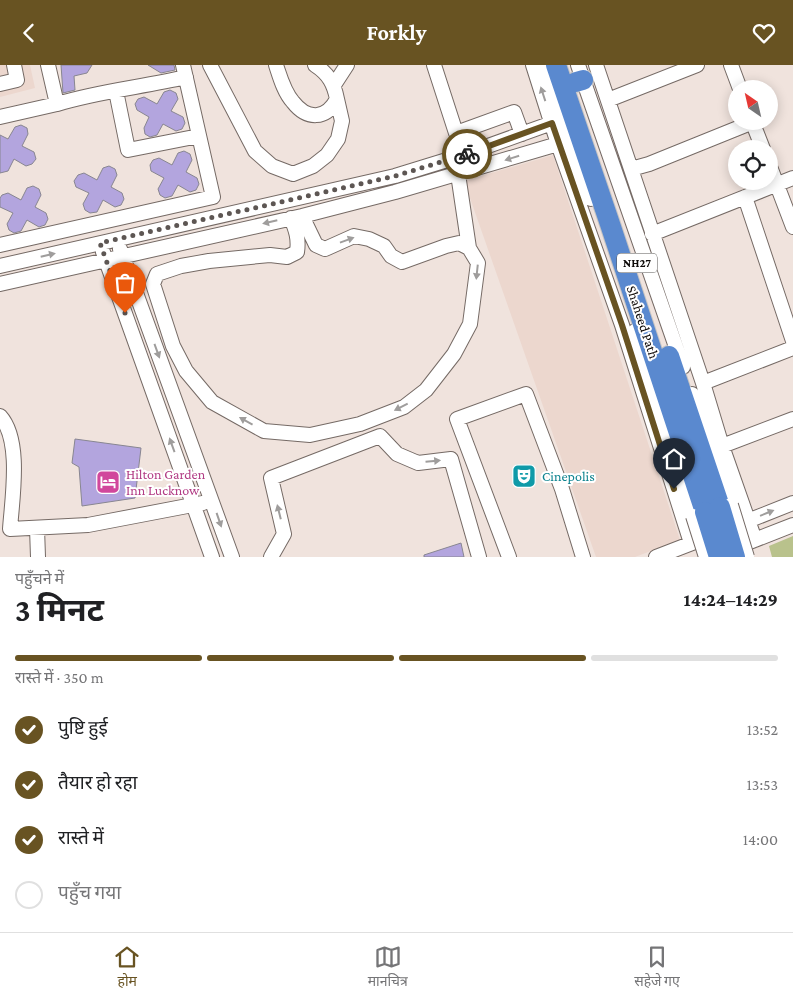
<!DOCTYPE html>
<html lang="hi">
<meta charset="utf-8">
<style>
:root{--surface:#fff;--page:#f2f2f2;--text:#202124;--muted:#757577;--line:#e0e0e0;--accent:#685322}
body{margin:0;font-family:"Crimson Pro","Noto Sans Devanagari",serif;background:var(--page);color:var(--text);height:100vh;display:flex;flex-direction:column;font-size:19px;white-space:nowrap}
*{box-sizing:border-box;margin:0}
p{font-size:16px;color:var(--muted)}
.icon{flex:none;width:28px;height:28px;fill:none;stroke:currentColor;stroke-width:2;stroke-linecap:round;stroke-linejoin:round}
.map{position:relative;height:492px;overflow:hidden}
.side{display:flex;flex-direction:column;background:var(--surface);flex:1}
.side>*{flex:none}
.needle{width:32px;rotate:326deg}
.tools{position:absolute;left:728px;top:15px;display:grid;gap:10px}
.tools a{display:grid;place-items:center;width:50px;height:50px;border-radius:50%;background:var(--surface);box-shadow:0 2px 12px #0003;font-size:25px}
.pin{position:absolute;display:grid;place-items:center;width:42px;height:42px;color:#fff;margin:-51px -21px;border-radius:50% 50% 50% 0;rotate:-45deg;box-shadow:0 0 5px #0007}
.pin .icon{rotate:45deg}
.courier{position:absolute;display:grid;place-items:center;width:50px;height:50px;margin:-25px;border:4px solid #685322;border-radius:50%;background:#fff;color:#222;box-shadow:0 1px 6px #0007}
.head em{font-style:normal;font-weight:700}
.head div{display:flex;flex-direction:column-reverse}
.head{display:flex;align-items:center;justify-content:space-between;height:85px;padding:0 15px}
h1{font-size:32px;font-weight:700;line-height:38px}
.bar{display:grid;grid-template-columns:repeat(4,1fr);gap:8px 5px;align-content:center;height:60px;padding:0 15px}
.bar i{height:6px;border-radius:4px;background:var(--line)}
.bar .current{background:var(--accent)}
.bar p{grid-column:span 4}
ol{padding:0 15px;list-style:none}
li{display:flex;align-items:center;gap:15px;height:55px}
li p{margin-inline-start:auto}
li .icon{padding:5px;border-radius:50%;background:var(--accent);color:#fff;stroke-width:4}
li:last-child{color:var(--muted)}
li i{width:28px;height:28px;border:2px solid var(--line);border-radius:50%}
header{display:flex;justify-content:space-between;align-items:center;height:65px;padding:0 15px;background:var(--accent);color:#fff;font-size:22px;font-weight:700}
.tabs{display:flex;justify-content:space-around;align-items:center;height:70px;border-top:1px solid var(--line);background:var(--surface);font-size:14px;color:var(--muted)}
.tabs a{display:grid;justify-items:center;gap:2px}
.tabs .current{color:var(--accent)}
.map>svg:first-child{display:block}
.built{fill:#ecd7ce}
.green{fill:#b9c28c}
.building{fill:#b3a5de;stroke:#888691}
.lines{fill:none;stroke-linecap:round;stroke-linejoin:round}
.minor-casing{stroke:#756a65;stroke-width:16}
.highway-casing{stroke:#c5c4c4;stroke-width:22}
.minor{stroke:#fff;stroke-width:14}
.highway{stroke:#5a89cf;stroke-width:20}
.minor-bridge-casing{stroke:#756a65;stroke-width:16;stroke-linecap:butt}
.highway-bridge-casing{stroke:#c5c4c4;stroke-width:22;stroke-linecap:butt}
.minor-bridge{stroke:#fff;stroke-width:14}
.highway-bridge{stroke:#5a89cf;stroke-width:20}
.oneway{fill:#9f9d9c}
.done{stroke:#5d5653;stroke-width:5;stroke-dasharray:0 9}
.route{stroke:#685322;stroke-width:6}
.labels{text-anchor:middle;stroke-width:4;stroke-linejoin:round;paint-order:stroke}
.shield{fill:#fff;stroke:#565452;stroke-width:1}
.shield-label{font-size:12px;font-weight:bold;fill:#0e0a08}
.street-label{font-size:14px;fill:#0e0a08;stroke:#fff}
.hotel-label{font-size:14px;fill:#b23c85;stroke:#fff;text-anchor:start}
.culture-label{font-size:14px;fill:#0d838f;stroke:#fff;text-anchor:start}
</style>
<header><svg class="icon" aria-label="back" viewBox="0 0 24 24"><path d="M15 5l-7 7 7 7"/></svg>Forkly<svg class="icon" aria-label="heart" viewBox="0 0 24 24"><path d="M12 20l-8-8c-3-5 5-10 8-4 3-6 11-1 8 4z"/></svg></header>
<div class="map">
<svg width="793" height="492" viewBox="0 0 793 492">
<rect width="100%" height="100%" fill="#f0e3dd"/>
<path class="built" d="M0,0H30L35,23L0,32Z
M553,90L680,475L635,492H596L464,116Z"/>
<path class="green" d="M793,471V492H772L769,481Z"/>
<path class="building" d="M61,0H92L87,8L74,11L75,25L63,28Z
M148,0H174L175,5L161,8Z
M170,25L176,28L178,34L171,46L183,52L185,58L182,64L176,66L163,59L157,70L150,72L145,69L144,63L149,52L137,45L135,39L138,34L144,32L157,39L164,27Z
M21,60L27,63L28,69L22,81L34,87L36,94L32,99L26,101L14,94L8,106L0,108V70L8,74L15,62Z
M184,86L190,89L192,95L186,107L197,113L199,119L196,125L190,127L178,120L172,131L165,133L160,130L158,124L164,113L151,106L150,100L153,95L159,93L172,100L178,88Z
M109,101L115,104L117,110L111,122L122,128L124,134L121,140L115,142L103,135L97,147L90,148L85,145L83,139L89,128L76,122L74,116L78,110L84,108L97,115L103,103Z
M33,121L39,124L41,130L35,142L46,148L48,154L45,160L39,162L27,155L21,166L14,168L9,165L7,159L13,148L0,142V133L2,130L8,128L21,135L27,123Z
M75,374L141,383L135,433L82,441L79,402L72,398Z
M461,478L464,492H424V490Z"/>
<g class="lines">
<g class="minor-casing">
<path id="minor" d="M210,0L255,86L272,101L293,109L313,101L327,90L338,74L342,56L337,34
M276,0C280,12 284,27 293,37C307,55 326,55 337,34C334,19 329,9 315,0
M434,0L456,68L514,47L522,69
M533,0L558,79L622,260L691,478
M544,0L591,134
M578,0L683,302
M596,0L703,318L722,381L755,475
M731,0L740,24
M0,19L17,15L14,0
M334,20L347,0
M116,26L128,85L199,71
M608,35L697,0
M57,39C99,26 143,22 186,12
M0,52L57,39L48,0
M752,56L763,84
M769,99L793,162
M631,104L649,99L753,57
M458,109L469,183
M745,132L793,276
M291,153C296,165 299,174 297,187L287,192L270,190L209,196L181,201L157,209L153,219L173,281L186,306L212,337L264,366L310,370L360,359L404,342L426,325L454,289L470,259L478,198L469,183L459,178L446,181L402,197L391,191L384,181L369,174L354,171L325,184L316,180L302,151
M652,169L793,113
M0,180L213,132L183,0
M120,184L232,492
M103,187L212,492
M0,201L395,111L460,91L552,58
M0,219L302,151L395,127L558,79
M635,266L693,451
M703,318L793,283
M692,329L731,440
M0,351C22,375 12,434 10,464L88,460L203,438
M722,381L793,354
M740,459L793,438
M37,463L38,492
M747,478L793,460
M271,492L284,469L271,413L380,371L397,389L418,398L451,394L479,492
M509,492L457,354L526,329L562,424L583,492
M656,492L700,475"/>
</g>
<g class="highway-casing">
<path id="highway" d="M556,0L611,162L705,447
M576,17L583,15
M669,291L720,442"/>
</g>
<use href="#minor" class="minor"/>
<use href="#highway" class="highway"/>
<g class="minor-bridge-casing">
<path id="minor-bridge" d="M731,440L747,492
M693,451L706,492"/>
</g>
<g class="highway-bridge-casing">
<path id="highway-bridge" d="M720,442L735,492
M705,447L719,492"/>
</g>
<use href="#minor-bridge" class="minor-bridge"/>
<use href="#highway-bridge" class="highway-bridge"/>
</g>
<defs><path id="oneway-solid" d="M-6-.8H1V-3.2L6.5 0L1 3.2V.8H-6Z" transform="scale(1.25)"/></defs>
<g class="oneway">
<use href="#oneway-solid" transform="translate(543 29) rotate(-108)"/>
<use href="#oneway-solid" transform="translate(512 93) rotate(163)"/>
<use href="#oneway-solid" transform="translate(270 157) rotate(167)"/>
<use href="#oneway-solid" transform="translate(347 175) rotate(-20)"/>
<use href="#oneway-solid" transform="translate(48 190) rotate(-13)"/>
<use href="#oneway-solid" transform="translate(477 207) rotate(96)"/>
<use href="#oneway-solid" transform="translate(157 286) rotate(70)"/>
<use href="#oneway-solid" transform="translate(401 342) rotate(153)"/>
<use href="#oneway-solid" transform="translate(246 356) rotate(-151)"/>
<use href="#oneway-solid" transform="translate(172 380) rotate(-110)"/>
<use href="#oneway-solid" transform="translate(433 396) rotate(-5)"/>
<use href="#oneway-solid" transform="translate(279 447) rotate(-104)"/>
<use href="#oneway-solid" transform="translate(767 448) rotate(-22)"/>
<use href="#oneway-solid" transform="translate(219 455) rotate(71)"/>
</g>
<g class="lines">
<path class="done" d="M125,248L100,178L395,111L467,89"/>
<path class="route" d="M467,89L552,58L622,260L674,424"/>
</g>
<defs>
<g id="theatre-square" transform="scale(1.25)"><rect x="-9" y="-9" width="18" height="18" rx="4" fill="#0f9aa8" stroke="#fff"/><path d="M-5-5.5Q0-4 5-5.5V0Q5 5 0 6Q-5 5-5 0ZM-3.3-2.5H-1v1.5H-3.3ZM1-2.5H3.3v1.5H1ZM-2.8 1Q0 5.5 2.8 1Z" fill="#fff"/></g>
<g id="hotel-square" transform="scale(1.25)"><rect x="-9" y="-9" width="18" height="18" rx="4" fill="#d1479c" stroke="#fff"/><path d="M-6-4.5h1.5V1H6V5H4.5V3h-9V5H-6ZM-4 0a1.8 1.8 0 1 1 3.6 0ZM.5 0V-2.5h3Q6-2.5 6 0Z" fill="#fff"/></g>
</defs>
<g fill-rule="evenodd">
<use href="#theatre-square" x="524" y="411"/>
<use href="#hotel-square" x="108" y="417"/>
</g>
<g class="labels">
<rect class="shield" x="617" y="188.5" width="40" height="19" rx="4"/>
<g class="shield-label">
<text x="637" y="202">NH27</text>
</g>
<g class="street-label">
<text transform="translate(643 257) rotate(72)" y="5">Shaheed Path</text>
</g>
<g class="hotel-label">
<text x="126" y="414">Hilton Garden<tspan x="126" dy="16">Inn Lucknow</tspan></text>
</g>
<g class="culture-label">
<text x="542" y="416">Cinepolis</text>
</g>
</g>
</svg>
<div class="tools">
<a><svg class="needle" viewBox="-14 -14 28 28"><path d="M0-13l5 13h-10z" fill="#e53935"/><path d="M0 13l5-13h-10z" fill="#757577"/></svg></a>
<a><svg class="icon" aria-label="locate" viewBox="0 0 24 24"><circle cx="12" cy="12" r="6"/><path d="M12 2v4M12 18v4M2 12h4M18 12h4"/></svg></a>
</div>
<div class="pin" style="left:125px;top:248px;background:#ea580c"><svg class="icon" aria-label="bag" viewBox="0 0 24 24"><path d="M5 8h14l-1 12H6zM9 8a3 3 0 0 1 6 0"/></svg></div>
<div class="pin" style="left:674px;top:424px;background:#1f2937"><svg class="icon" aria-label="home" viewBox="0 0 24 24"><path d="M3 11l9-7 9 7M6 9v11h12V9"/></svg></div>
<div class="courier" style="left:467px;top:89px"><svg class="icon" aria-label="bike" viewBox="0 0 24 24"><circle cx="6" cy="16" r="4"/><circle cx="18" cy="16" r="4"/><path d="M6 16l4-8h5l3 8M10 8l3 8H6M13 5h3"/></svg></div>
</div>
<section class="side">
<div class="head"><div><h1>3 मिनट</h1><p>पहुँचने में</p></div><em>14:24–14:29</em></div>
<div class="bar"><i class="current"></i><i class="current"></i><i class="current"></i><i></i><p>रास्ते में · 350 m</p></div>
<ol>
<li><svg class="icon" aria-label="check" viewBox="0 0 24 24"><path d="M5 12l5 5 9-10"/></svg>पुष्टि हुई<p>13:52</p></li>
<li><svg class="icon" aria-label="check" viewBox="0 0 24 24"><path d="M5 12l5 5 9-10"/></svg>तैयार हो रहा<p>13:53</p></li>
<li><svg class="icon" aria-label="check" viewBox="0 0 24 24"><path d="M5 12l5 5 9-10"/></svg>रास्ते में<p>14:00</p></li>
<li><i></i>पहुँच गया</li>
</ol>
</section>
<nav class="tabs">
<a class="current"><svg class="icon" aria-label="home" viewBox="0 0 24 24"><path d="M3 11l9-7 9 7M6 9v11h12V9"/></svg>होम</a>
<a><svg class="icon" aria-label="map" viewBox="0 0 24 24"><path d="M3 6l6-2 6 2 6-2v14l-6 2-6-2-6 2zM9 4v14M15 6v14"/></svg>मानचित्र</a>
<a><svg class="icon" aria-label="saved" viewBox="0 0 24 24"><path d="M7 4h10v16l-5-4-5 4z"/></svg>सहेजे गए</a>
</nav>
